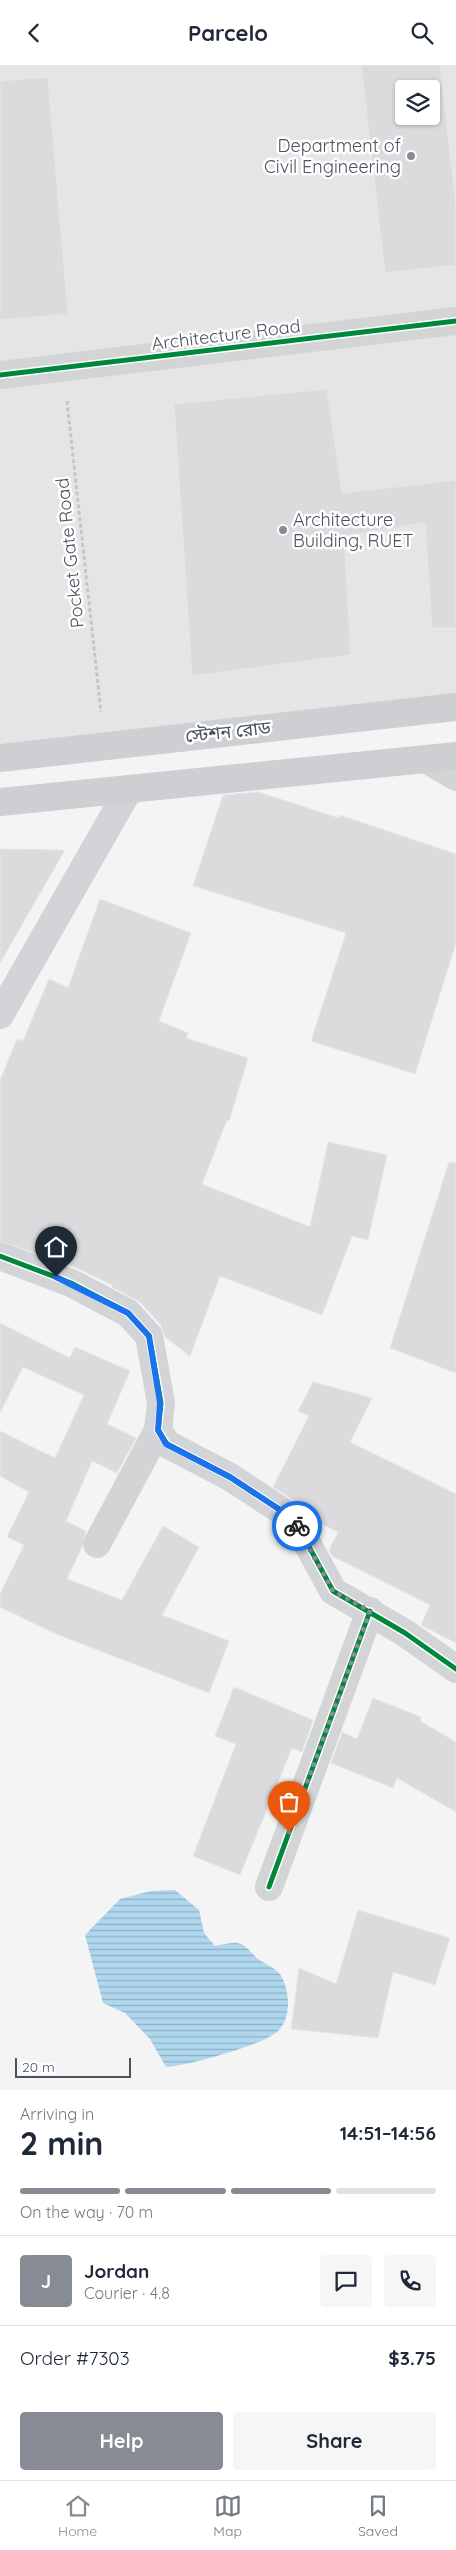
<!DOCTYPE html>
<meta charset="utf-8">
<style>
:root{--surface:#fff;--page:#f6f6f7;--text:#1f2937;--muted:#747a83;--line:#e0e1e3;--accent:#868b94}
body{margin:0;font-family:Quicksand,"Noto Sans Bengali",sans-serif;background:var(--page);color:var(--text);height:100vh;display:flex;flex-direction:column;font-size:19px;white-space:nowrap}
*{box-sizing:border-box;margin:0}
p{font-size:16px;color:var(--muted)}
.icon{flex:none;width:28px;height:28px;fill:none;stroke:currentColor;stroke-width:2;stroke-linecap:round;stroke-linejoin:round}
.map{position:relative;height:2025px;overflow:hidden}
.panel{display:flex;flex-direction:column;background:var(--surface);flex:1}
.panel>*{flex:none}
.fabs{position:absolute;left:395px;top:15px;display:grid;gap:10px}
.fabs a{display:grid;place-items:center;width:45px;height:45px;border-radius:5px;background:var(--surface);box-shadow:0 1px 4px #0004;font-size:25px}
.scale{position:absolute;left:15px;bottom:12px;width:116px;box-sizing:border-box;padding-left:5px;border:2px solid #4a5260;border-top:0;font-size:14px;line-height:18px;white-space:nowrap;color:#4a5260;-webkit-text-stroke:4px #fff;paint-order:stroke}
.pin{position:absolute;display:grid;place-items:center;width:42px;height:42px;color:#fff;margin:-51px -21px;border-radius:50% 50% 50% 0;rotate:-45deg;box-shadow:0 0 5px #0007}
.pin .icon{rotate:45deg}
.courier{position:absolute;display:grid;place-items:center;width:50px;height:50px;margin:-25px;border:4px solid #1a73e8;border-radius:50%;background:#fff;color:#222;box-shadow:0 1px 6px #0007}
.overview em{font-style:normal;font-weight:700}
.overview div{display:flex;flex-direction:column-reverse}
.overview{display:flex;align-items:center;justify-content:space-between;height:85px;padding:0 20px}
h1{font-size:32px;font-weight:700;line-height:38px}
.bar{display:grid;grid-template-columns:repeat(4,1fr);gap:8px 5px;align-content:center;height:60px;padding:0 20px}
.bar i{height:6px;border-radius:4px;background:var(--line)}
.bar .active{background:var(--accent)}
.bar p{grid-column:span 4}
.line{display:flex;align-items:center;gap:12px;padding:0 20px;border-top:1px solid var(--line)}
.line div{flex:1}
.round{display:grid;place-items:center;flex:none;width:52px;height:52px;border-radius:5px;background:var(--page)}
.button{display:flex;gap:10px;margin-top:auto;padding:10px 20px}
.button a{flex:1;height:58px;border-radius:5px;background:var(--accent);color:#fff;font-size:20px;font-weight:700;line-height:58px;text-align:center}
.button a+a{background:var(--page);color:var(--text)}
header{display:flex;justify-content:space-between;align-items:center;height:65px;padding:0 20px;background:var(--surface);font-size:22px;font-weight:700}
.tab-bar{display:flex;justify-content:space-around;align-items:center;height:70px;border-top:1px solid var(--line);background:var(--surface);font-size:14px;color:var(--muted)}
.tab-bar a{display:grid;justify-items:center;gap:2px}
.tab-bar .active{color:var(--accent)}
.map>svg:first-child{display:block}
.education{fill:#e6e5e6;fill-rule:evenodd}
.water{fill:url(#water-rules)}
.building{fill:#dbdbdd;stroke:#e5e6e7;fill-rule:evenodd}
.lines{fill:none;stroke-linecap:round;stroke-linejoin:round}
.path{stroke:#bec9c8;stroke-width:3;stroke-dasharray:4 2.5;stroke-linecap:butt}
.street{stroke:#d2d4d6;stroke-width:28}
.secondary{stroke:#d3d4d7;stroke-width:28}
.primary{stroke:#cdcfd3;stroke-width:28}
.cycleway-casing{stroke:#fff;stroke-width:8}
.cycleway{stroke:#00873e;stroke-width:5}
.done{stroke:#868b94;stroke-width:5;stroke-dasharray:0 9}
.route{stroke:#1a73e8;stroke-width:6}
.poi-dot{fill:#868b94;stroke:#fff;stroke-width:2}
.labels{text-anchor:middle;stroke-width:5;stroke-linejoin:round;paint-order:stroke}
.poi-label{font-size:18px;fill:#4a5260;stroke:#fff;text-anchor:end}
.street-label{font-size:18px;fill:#4a5260;stroke:#fff}
</style>
<header><svg class="icon" aria-label="back" viewBox="0 0 24 24"><path d="M15 5l-7 7 7 7"/></svg>Parcelo<svg class="icon" aria-label="search" viewBox="0 0 24 24"><circle cx="10" cy="10" r="6"/><path d="M15 15l6 6"/></svg></header>
<div class="map">
<svg width="456" height="2025" viewBox="0 0 456 2025">
<defs>
<pattern id="water-rules" width="6" height="5" patternUnits="userSpaceOnUse" patternTransform="scale(1.25)"><rect width="6" height="5" fill="#afd7ee"/><path d="M0 2.5h6" fill="none" stroke="#90b1c4"/></pattern>
</defs>
<rect width="100%" height="100%" fill="#f4f4f4"/>
<path class="education" d="M0,0H456V630L0,680ZM404,24H431V51H404Z"/>
<path class="water" d="M175,1825L199,1845L204,1868L215,1881C222,1880 231,1877 237,1878C246,1879 252,1889 258,1894C265,1899 275,1903 280,1909C290,1925 292,1952 278,1966C264,1980 186,2001 166,2002L150,1974L125,1948L103,1938L85,1870L120,1834L151,1826Z"/>
<path class="building" d="M361,0H440L456,141V200L385,208ZM404,24H431V51H404Z
M48,12L68,249L0,255V16Z
M327,324L342,428L456,415V563H432L425,458L344,471L351,590L192,611L174,339Z
M258,727L339,753L340,750L456,789V878L415,1009L311,976L346,868L193,821L223,730Z
M0,784L65,785L0,898Z
M100,834L191,868L159,956L188,968L186,973L248,993L229,1056L227,1055L202,1119L310,1162L328,1077L387,1090L368,1175L352,1171L322,1250L220,1211L190,1291L165,1272L161,1260L140,1237L112,1222V1220L77,1203L0,1176V1015L17,974L23,976L49,914L68,923Z
M449,1097L456,1098V1308L390,1283Z
M0,1258L70,1293L75,1282L130,1306L107,1359L136,1373L117,1408L92,1396L66,1456L86,1466L82,1482L67,1514L122,1535L163,1461L199,1482L162,1550L229,1576L209,1628L54,1568L0,1542V1529L24,1480L7,1472L29,1427L0,1411V1366L55,1393L84,1330L23,1302L0,1348Z
M313,1317L372,1333L350,1377L456,1429V1578L421,1560L430,1540L332,1491L329,1485L338,1467L312,1454L303,1441L273,1422L309,1351L298,1346Z
M234,1622L313,1655L302,1687L292,1683L240,1810L193,1791L236,1679L215,1671Z
M373,1633L421,1652L420,1656L456,1677V1747L397,1713L393,1723L331,1698L342,1667L357,1674Z
M358,1845L450,1873L435,1920L393,1907L378,1973L291,1964L299,1903L336,1919Z"/>
<g class="lines">
<path class="path" d="M67,336L101,647"/>
<path class="street" d="M0,310L456,256
M426,694L456,712
M97,1479L158,1365
M269,1822L370,1546"/>
<path class="secondary" d="M0,950L129,724
M0,1191L71,1218L128,1248L149,1271L161,1338L158,1365L167,1379L230,1412L294,1454L333,1526L405,1568L456,1604"/>
<path class="primary" d="M0,693L456,642
M0,737L456,691"/>
<g class="cycleway-casing">
<path id="cycleway" d="M0,310L456,256
M0,1191L71,1218L128,1248L149,1271L161,1338L158,1365L167,1379L230,1412L294,1454L333,1526L405,1568L456,1604
M269,1822L370,1546"/>
</g>
<use href="#cycleway" class="cycleway"/>
</g>
<g class="lines">
<path class="done" d="M289,1767L370,1546L333,1526L297,1461"/>
<path class="route" d="M56,1212L128,1248L149,1271L160,1338L158,1365L166,1379L230,1412L294,1454L297,1461"/>
</g>
<g class="poi-dot">
<circle cx="411" cy="91" r="5"/>
<circle cx="283" cy="465" r="5"/>
</g>
<g class="labels">
<g class="poi-label">
<text x="401" y="87">Department of<tspan x="401" dy="21">Civil Engineering</tspan></text>
<text x="293" y="461" text-anchor="start">Architecture<tspan x="293" dy="21">Building, RUET</tspan></text>
</g>
<g class="street-label">
<text transform="translate(226 270) rotate(-7)" y="6">Architecture Road</text>
<text transform="translate(70 488) rotate(-96)" y="6">Pocket Gate Road</text>
<text transform="translate(228 667) rotate(-6)" y="6">স্টেশন রোড</text>
</g>
</g>
</svg>
<div class="fabs">
<a><svg class="icon" aria-label="layers" viewBox="0 0 24 24"><path d="M12 4l9 5-9 5-9-5zM3 14l9 5 9-5"/></svg></a>
</div>
<div class="scale">20 m</div>
<div class="pin" style="left:289px;top:1767px;background:#ea580c"><svg class="icon" aria-label="bag" viewBox="0 0 24 24"><path d="M5 8h14l-1 12H6zM9 8a3 3 0 0 1 6 0"/></svg></div>
<div class="pin" style="left:56px;top:1212px;background:#1f2937"><svg class="icon" aria-label="home" viewBox="0 0 24 24"><path d="M3 11l9-7 9 7M6 9v11h12V9"/></svg></div>
<div class="courier" style="left:297px;top:1461px"><svg class="icon" aria-label="bike" viewBox="0 0 24 24"><circle cx="6" cy="16" r="4"/><circle cx="18" cy="16" r="4"/><path d="M6 16l4-8h5l3 8M10 8l3 8H6M13 5h3"/></svg></div>
</div>
<section class="panel">
<div class="overview"><div><h1>2 min</h1><p>Arriving in</p></div><em>14:51–14:56</em></div>
<div class="bar"><i class="active"></i><i class="active"></i><i class="active"></i><i></i><p>On the way · 70 m</p></div>
<div class="line" style="height:90px"><b class="round" style="background:var(--accent);color:#fff">J</b><div><b>Jordan</b><p>Courier · 4.8</p></div><a class="round"><svg class="icon" aria-label="chat" viewBox="0 0 24 24"><path d="M4 5h16v11H9l-5 4z"/></svg></a><a class="round"><svg class="icon" aria-label="phone" viewBox="0 0 24 24"><path d="M5 4h4l2 5-3 2q2 4 5 5l2-3 5 2v4C11 20 4 13 5 4z"/></svg></a></div>
<div class="line" style="height:65px"><div>Order #7303</div><b>$3.75</b></div>
<div class="button"><a>Help</a><a>Share</a></div>
</section>
<nav class="tab-bar">
<a class="active"><svg class="icon" aria-label="home" viewBox="0 0 24 24"><path d="M3 11l9-7 9 7M6 9v11h12V9"/></svg>Home</a>
<a><svg class="icon" aria-label="map" viewBox="0 0 24 24"><path d="M3 6l6-2 6 2 6-2v14l-6 2-6-2-6 2zM9 4v14M15 6v14"/></svg>Map</a>
<a><svg class="icon" aria-label="saved" viewBox="0 0 24 24"><path d="M7 4h10v16l-5-4-5 4z"/></svg>Saved</a>
</nav>
